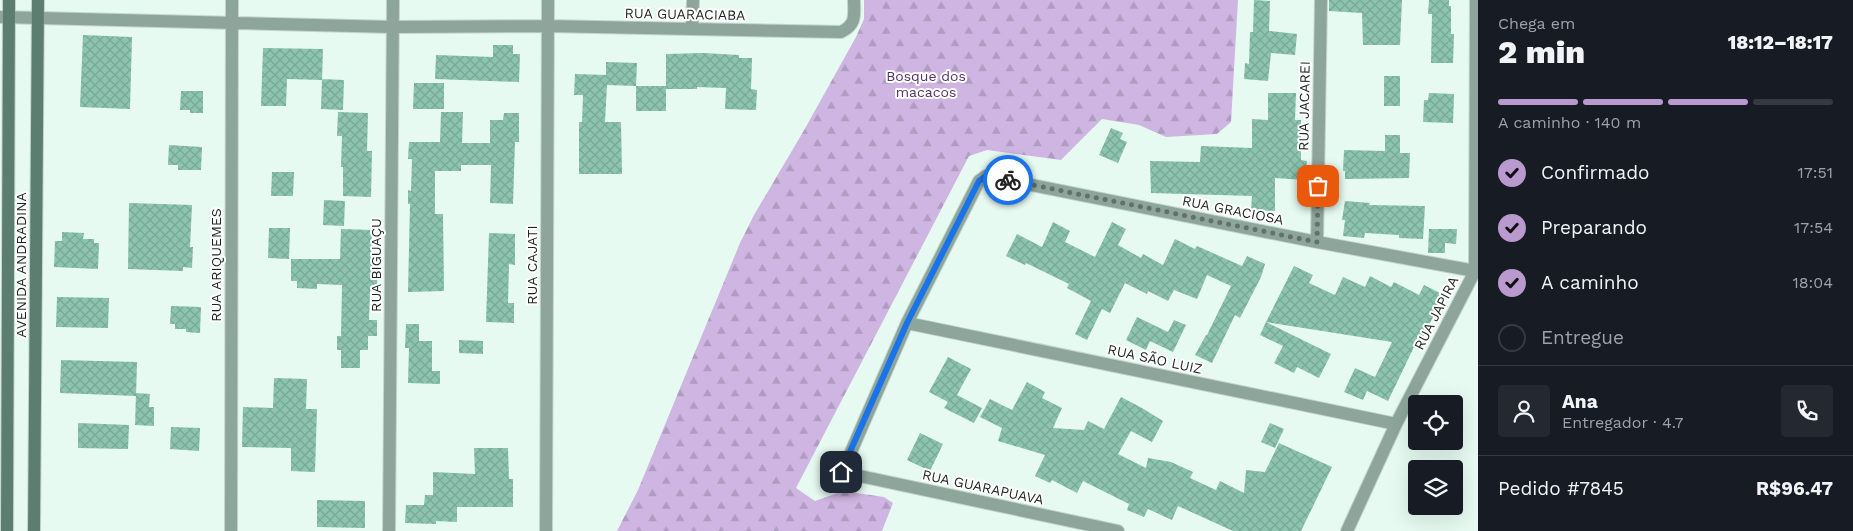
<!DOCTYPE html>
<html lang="pt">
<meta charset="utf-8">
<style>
:root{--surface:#171b24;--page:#242831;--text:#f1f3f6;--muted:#9ea1a6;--line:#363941;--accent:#ba99cf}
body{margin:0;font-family:"Work Sans",sans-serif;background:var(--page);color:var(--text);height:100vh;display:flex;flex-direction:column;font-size:19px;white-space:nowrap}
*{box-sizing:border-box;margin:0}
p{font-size:16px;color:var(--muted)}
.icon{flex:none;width:28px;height:28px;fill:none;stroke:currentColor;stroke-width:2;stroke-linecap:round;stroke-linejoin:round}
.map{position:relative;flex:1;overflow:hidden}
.drawer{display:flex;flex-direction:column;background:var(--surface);width:375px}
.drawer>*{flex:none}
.controls{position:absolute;left:1408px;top:395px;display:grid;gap:10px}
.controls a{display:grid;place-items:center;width:55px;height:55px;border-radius:5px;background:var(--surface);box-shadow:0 5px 20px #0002;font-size:25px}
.pin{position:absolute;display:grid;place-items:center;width:42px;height:42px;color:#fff;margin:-21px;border-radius:10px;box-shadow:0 2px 8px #0006}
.courier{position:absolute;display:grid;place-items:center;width:50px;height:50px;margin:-25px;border:4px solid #1a73e8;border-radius:50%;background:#fff;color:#222;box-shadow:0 1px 6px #0007}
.overview em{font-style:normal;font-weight:800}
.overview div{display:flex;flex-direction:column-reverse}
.overview{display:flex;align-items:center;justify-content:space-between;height:85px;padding:0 20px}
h1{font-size:32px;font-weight:800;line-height:38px}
.bar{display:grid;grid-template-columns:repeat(4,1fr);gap:8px 5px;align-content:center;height:60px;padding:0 20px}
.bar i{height:6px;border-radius:4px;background:var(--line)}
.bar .selected{background:var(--accent)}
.bar p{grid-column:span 4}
.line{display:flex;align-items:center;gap:12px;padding:0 20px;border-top:1px solid var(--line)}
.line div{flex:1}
.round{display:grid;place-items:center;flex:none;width:52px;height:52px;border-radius:5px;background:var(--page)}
ol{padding:0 20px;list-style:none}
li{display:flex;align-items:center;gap:15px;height:55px}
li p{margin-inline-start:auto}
li .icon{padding:5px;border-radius:50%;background:var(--accent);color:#111;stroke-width:4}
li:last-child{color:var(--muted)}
li i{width:28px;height:28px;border:2px solid var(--line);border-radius:50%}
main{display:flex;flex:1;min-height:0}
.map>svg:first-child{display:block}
.forest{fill:url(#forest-firs)}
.building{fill:url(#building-cross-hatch)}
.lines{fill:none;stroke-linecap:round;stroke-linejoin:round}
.street-casing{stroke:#c2d4cd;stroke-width:14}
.secondary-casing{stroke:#c2d4cd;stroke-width:14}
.street{stroke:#8da59b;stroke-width:12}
.secondary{stroke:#5b7e71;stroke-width:12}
.done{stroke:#63706b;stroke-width:5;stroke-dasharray:0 9}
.route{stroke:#1a73e8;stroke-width:6}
.labels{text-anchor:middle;stroke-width:4;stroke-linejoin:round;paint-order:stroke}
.street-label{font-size:14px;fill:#1d2522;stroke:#fff}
.park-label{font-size:14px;fill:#523167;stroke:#fff}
</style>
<main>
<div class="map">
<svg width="1478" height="531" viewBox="0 0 1478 531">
<defs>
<pattern id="forest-firs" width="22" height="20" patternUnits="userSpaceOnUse" patternTransform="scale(1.25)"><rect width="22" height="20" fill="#cfb5e1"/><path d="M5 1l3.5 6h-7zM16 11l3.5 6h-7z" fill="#b19cc1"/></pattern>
<pattern id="building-cross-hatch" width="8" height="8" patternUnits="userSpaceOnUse" patternTransform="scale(1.25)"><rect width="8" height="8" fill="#8cc4af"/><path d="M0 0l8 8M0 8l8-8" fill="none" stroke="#78a896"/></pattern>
</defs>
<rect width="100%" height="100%" fill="#e6faf2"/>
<path class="forest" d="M864,0H1238L1231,122L1217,134L1166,137L1139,125L1102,119L1061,160L987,150L969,156L796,488L815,501L843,491L884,497L893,503L882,531H617L638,490L740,243L754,215L803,132L856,37L864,19Z"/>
<path class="building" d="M1254,0L1270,1L1269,31L1297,34L1295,55L1271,53L1268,81L1244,79L1245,63L1249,64L1250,32H1253Z
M1329,0H1402L1400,45H1363L1362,13L1329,11Z
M1429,0H1449V6H1451V34H1454L1453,63H1431L1432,14H1428Z
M83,35L132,37L130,109L80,107Z
M493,45H513V54H520L519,82L435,79L436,55L493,57Z
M263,48L323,49L322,80L287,79L286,106H261Z
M703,53L739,55V58H752L751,89L757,90L756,110L725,109L726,88L697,87V89H666V111H636V86H666V54Z
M606,62L637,63L636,86L607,85L605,122H621L622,174H579V122H582L583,95H574L575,74L606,75Z
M1384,76H1400V106H1384Z
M322,79L344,80L343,110L321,109Z
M414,83H444V109H413Z
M181,91H203V113H190V110H180Z
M1268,93H1296L1295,120H1301V160L1307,161L1305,178L1303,180L1275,178V211L1251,210L1252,196L1151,193L1150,161L1200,162L1201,146L1252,148V119L1268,120Z
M1429,93L1454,94L1453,123L1423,122L1424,100H1428Z
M338,112L368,113L367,151H372L371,197L343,196V167H341L342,136H337Z
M441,112H463L462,143H490V120H503L504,113H519V142H515L513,204L490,203L491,165H461V171H435V214H443L444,291L408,292L410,204H408V190L411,191L412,159H408L409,142H440Z
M1111,128L1123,133L1120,139L1127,142L1118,163L1099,155Z
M1385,135H1400V153H1410L1409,178L1345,179V171H1343L1344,150L1385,151Z
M169,145L202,147L201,170H178V165H168Z
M272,172H294L293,196H271Z
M324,200L345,201L344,226L323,225Z
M1345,201L1370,203L1369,205L1425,206L1423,239L1399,238V235L1365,233L1364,238L1343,236L1345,220H1342Z
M129,203L192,205L190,247H193L192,268L183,267V271L128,269Z
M1053,222L1070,231L1065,242L1095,257L1112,222L1126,229L1118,245L1141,258L1143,254L1163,265L1175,239L1195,249L1197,246L1242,266L1247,256L1265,264L1261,277L1240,318L1235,315L1212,363L1195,355L1206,335H1207L1231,286L1207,275L1197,299L1174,290L1168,301L1148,291L1147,294L1125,283L1110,313L1102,309L1087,340L1075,334L1091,301L1067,288L1069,284L1026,263L1025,265L1006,256L1017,234L1042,247Z
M269,228H290L289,259L268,258Z
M341,229L372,230L371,260H373V266H378L377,286L372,285V291H370L369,320H377V336H368V350H360V368H341V350H337V336H341L342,285L317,284V289L297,288V281H291V259H340Z
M1429,229H1457L1456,244L1445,243V253H1428Z
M62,232L84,233L83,239H94V243H99L98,269L54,267L55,241H62Z
M489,233L515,234V265L509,264L508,303H514V323L486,322Z
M1294,266L1313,275L1309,283L1335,295L1343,277L1365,287L1370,276L1391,287L1394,282L1419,295L1424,285L1444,295L1417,349L1414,347L1388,401L1367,391L1363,400L1344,392L1355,368L1375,377L1392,342L1266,322Z
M57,297L109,298L108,328L56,327Z
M171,306L201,307L200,333L186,332V329H175V324H170Z
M1137,317L1168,332L1174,320L1186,325L1173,352L1150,341L1146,350L1126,340Z
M1266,322L1331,354L1319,378L1297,367L1294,373L1274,363L1283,346L1260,335Z
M406,324H419V341H432V371H440V384L408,383L409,348H405Z
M459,340L483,341V354L459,353Z
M948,357L971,369L957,395L982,408L974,423L944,408L948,402L929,392Z
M61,360L137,362L136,396L60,393Z
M274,378L307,379L306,409H317L315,472L291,471V448L242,447L243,407L273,408Z
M1027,382L1045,392L1042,398L1062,408L1053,428L1084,430L1088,421L1104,429L1121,397L1142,408L1163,421L1152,442L1131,431L1118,454L1146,468L1148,458L1171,462L1193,472L1190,478L1216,490L1220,481L1244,493L1246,470L1265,472L1279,443L1332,467L1301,531H1233L1178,506L1172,520L1148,509L1144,517L1127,510L1129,504L1083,481L1077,493L1052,480L1050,483L1035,476L1045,455L998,441L1002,428L980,417L990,399L1012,410Z
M136,393L150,394L149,407H154V426L135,425Z
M78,423L129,425L128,449L78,448Z
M1270,423L1284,429L1275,448L1261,442Z
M171,427L200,428L199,451L170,449Z
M920,433L943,444L930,471L907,460Z
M474,448H508L509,479H513V507H457V522L436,521V524L405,523L406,505H424L425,495H433V472L475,474Z
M317,500L365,501V528L317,527Z"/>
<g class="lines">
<g class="street-casing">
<path id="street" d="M0,17L393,27L548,26L841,32C857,24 854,15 854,0
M692,29L693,0
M1317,242L1321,0
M907,323L1396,424
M841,472L1118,531
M837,484L907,323L979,181L986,176L1317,242L1475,271
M231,531L232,0
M389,531L393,0
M546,531L548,0
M1347,531L1396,424L1475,271L1476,0"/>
</g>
<g class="secondary-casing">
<path id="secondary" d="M7,531L9,0
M34,531L38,0"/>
</g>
<use href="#street" class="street"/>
<use href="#secondary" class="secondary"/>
</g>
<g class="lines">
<path class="done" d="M1008,180L1317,242L1318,186"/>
<path class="route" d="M841,472L907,323L979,181L986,176L1008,180"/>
</g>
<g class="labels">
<g class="street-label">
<text transform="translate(685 14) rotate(1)" y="5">RUA GUARACIABA</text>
<text transform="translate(1304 106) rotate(-89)" y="5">RUA JACAREI</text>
<text transform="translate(1233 210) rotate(11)" y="5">RUA GRACIOSA</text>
<text transform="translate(21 265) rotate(-90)" y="5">AVENIDA ANDRADINA</text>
<text transform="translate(216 265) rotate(-90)" y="5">RUA ARIQUEMES</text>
<text transform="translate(376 265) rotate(-90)" y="5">RUA BIGUAÇU</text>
<text transform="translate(532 265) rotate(-90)" y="5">RUA CAJATI</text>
<text transform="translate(1436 313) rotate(-63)" y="5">RUA JAPIRA</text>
<text transform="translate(1155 359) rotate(12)" y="5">RUA SÃO LUIZ</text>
<text transform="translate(983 487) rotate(12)" y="5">RUA GUARAPUAVA</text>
</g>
<g class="park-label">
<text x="926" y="81">Bosque dos<tspan x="926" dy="16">macacos</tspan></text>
</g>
</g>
</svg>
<div class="controls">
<a><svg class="icon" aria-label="locate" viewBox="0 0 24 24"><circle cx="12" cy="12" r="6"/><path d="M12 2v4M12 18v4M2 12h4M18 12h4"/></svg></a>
<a><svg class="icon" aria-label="layers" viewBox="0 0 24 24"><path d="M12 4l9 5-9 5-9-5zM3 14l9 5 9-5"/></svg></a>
</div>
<div class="pin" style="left:1318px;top:186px;background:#ea580c"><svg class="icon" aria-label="bag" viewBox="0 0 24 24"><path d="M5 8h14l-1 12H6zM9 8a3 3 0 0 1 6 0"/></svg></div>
<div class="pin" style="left:841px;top:472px;background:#1f2937"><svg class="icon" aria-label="home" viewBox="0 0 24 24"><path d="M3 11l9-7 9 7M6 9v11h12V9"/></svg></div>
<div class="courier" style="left:1008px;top:180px"><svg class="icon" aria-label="bike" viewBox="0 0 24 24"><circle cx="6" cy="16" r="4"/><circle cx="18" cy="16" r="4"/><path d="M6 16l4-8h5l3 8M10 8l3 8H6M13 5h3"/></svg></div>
</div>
<section class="drawer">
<div class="overview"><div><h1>2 min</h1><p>Chega em</p></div><em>18:12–18:17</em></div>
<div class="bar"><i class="selected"></i><i class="selected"></i><i class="selected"></i><i></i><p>A caminho · 140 m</p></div>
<ol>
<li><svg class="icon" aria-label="check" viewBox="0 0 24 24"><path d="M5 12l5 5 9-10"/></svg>Confirmado<p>17:51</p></li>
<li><svg class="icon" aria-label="check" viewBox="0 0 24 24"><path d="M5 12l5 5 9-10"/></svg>Preparando<p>17:54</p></li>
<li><svg class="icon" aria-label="check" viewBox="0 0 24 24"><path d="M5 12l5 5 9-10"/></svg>A caminho<p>18:04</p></li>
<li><i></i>Entregue</li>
</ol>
<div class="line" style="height:90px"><a class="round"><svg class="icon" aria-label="person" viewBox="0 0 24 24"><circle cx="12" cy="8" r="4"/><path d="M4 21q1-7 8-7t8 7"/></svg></a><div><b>Ana</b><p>Entregador · 4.7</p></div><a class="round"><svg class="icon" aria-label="phone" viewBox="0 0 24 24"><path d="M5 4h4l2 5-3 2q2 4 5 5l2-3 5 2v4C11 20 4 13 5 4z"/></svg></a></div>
<div class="line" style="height:65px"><div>Pedido #7845</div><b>R$96.47</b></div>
</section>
</main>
